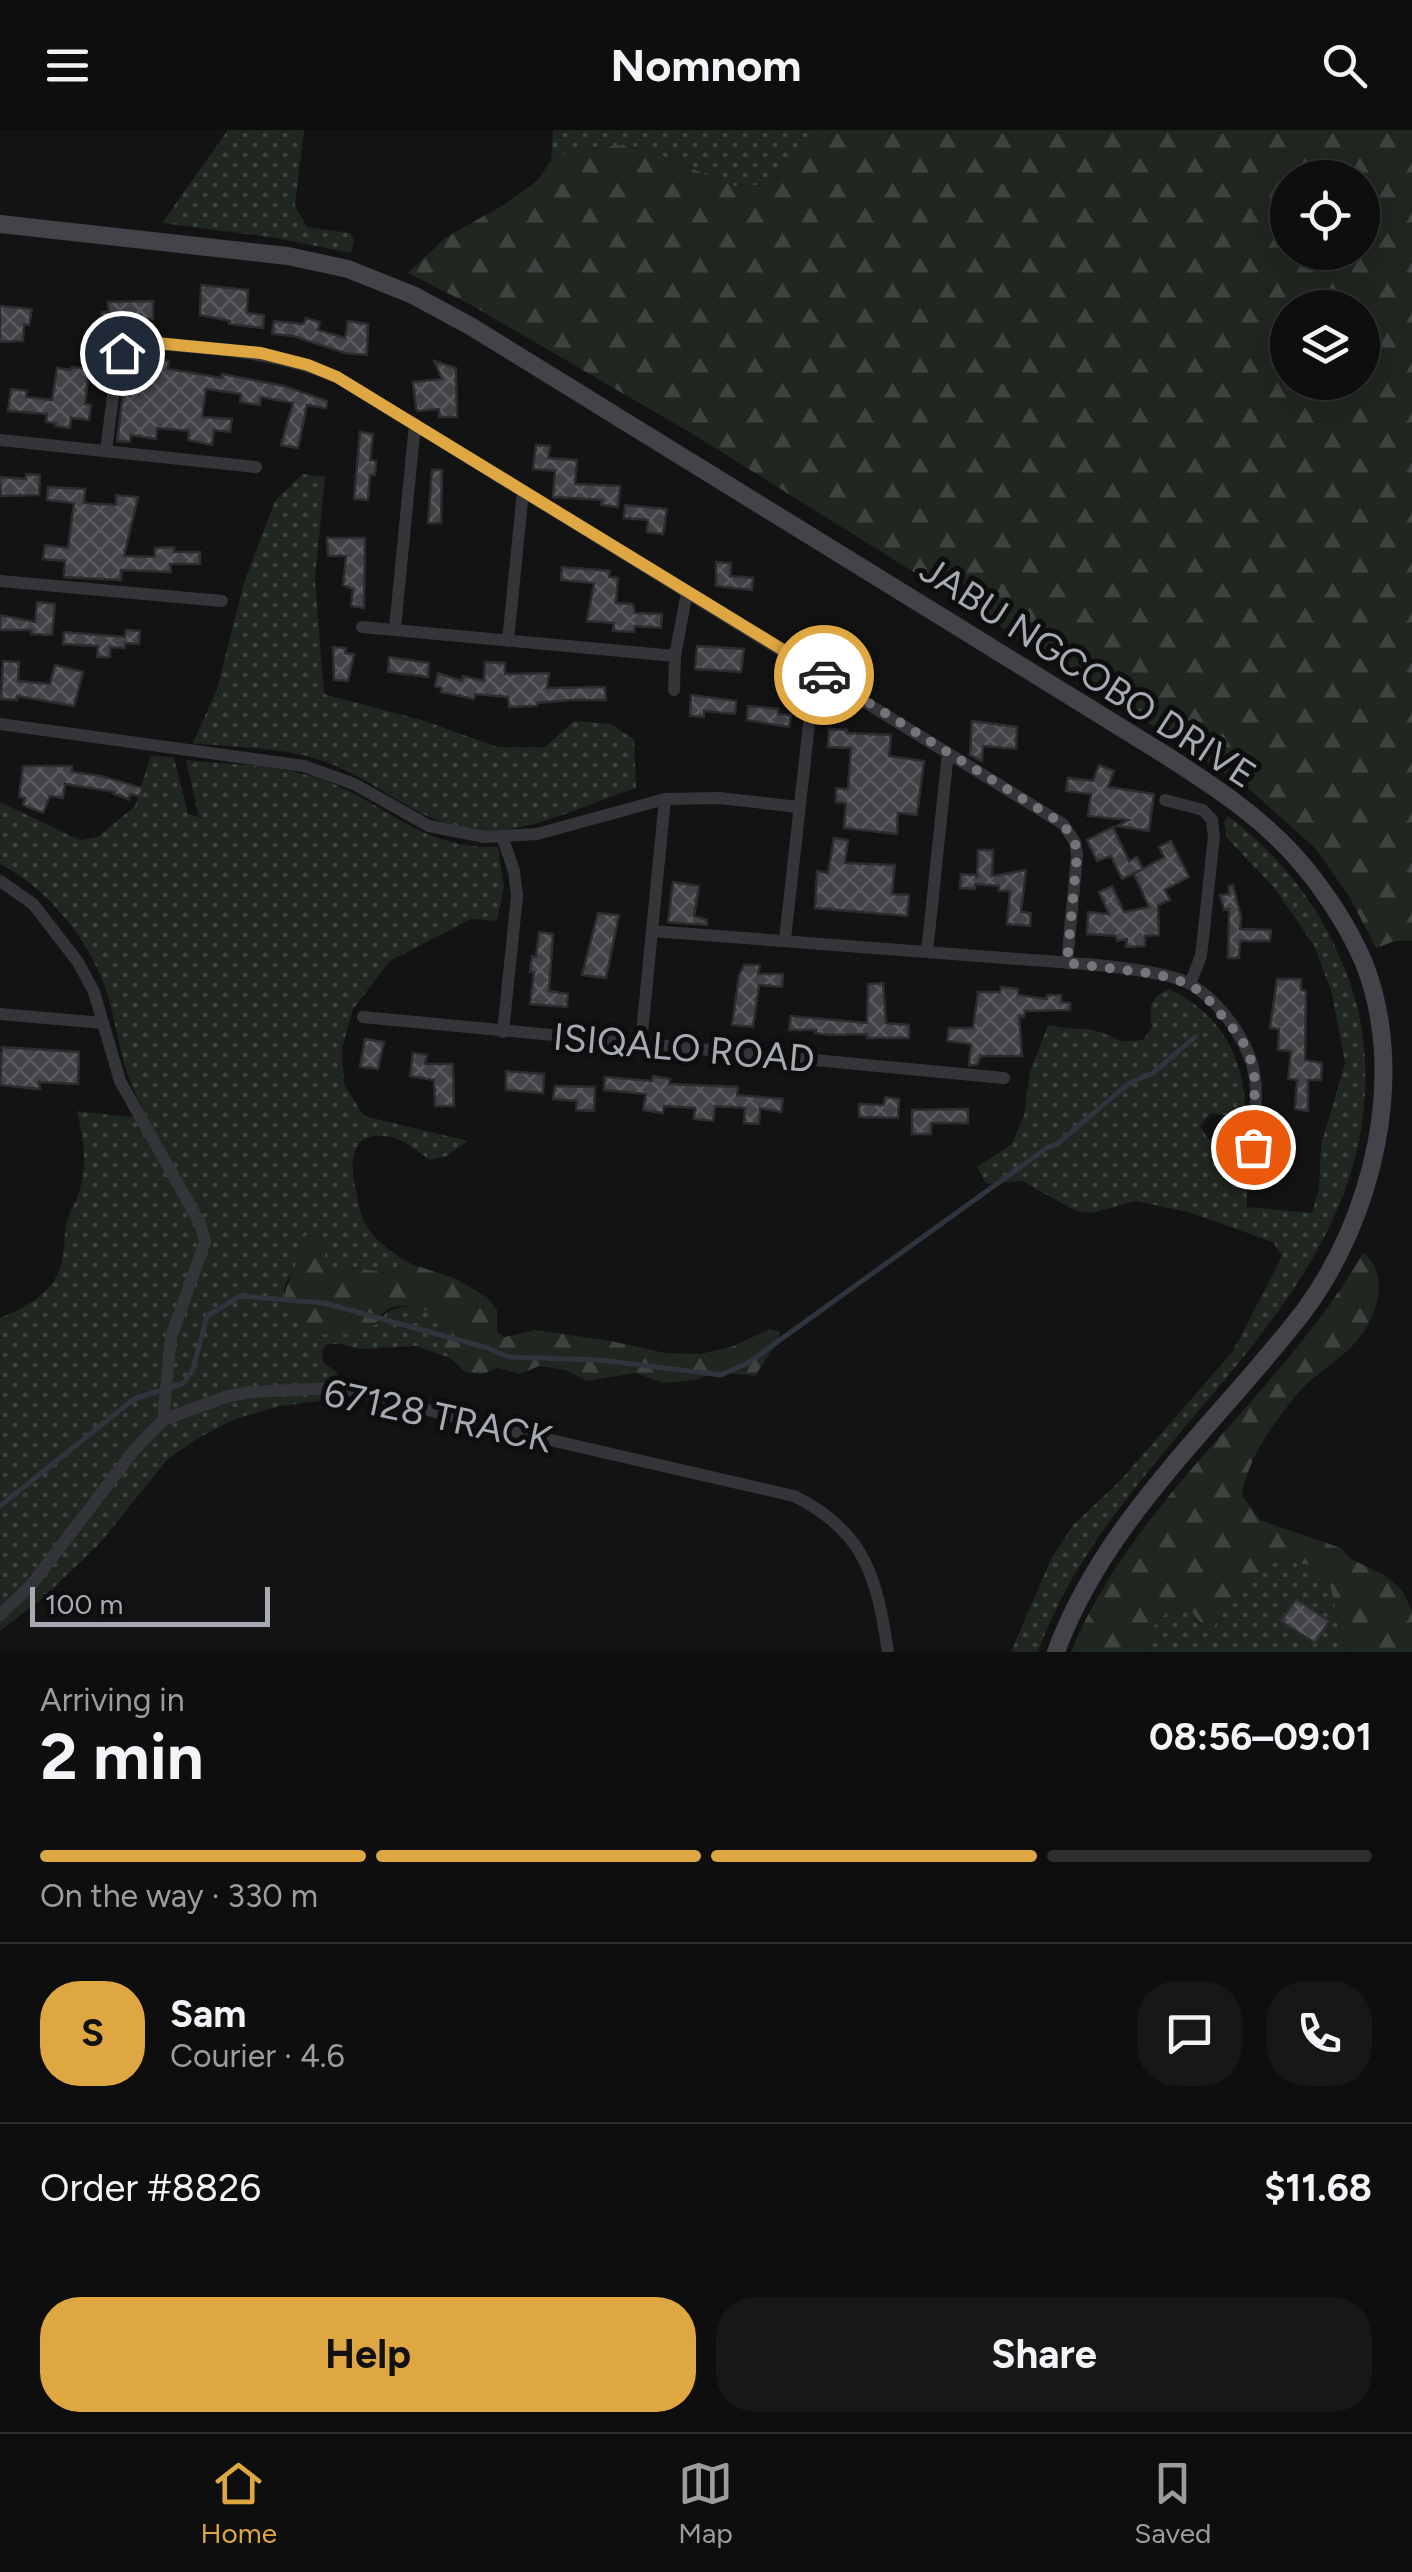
<!DOCTYPE html>
<meta charset="utf-8">
<style>
:root{--surface:#0e0e0f;--page:#171718;--text:#f1f3f6;--muted:#9b9c9e;--line:#2e2e2f;--accent:#dea741}
body{margin:0;font-family:Figtree,sans-serif;background:var(--page);color:var(--text);height:100vh;display:flex;flex-direction:column;font-size:38px;white-space:nowrap}
*{box-sizing:border-box;margin:0}
p{font-size:32px;color:var(--muted)}
.icon{flex:none;width:55px;height:55px;fill:none;stroke:currentColor;stroke-width:2;stroke-linecap:round;stroke-linejoin:round}
.map{position:relative;height:1522px;overflow:hidden}
.drawer{display:flex;flex-direction:column;background:var(--surface);flex:1}
.drawer>*{flex:none}
.buttons{position:absolute;left:1270px;top:30px;display:grid;gap:20px}
.buttons a{display:grid;place-items:center;width:110px;height:110px;border-radius:50%;background:var(--surface);box-shadow:0 10px 40px #0002,0 0 0 2px var(--line);font-size:50px}
.scale{position:absolute;left:30px;bottom:25px;width:240px;box-sizing:border-box;padding-left:10px;border:5px solid #a6aab3;border-top:0;font-size:28px;line-height:35px;white-space:nowrap;color:#a6aab3;-webkit-text-stroke:8px #0e0e0f;paint-order:stroke}
.pin{position:absolute;display:grid;place-items:center;width:85px;height:85px;color:#fff;margin:-42px;border:5px solid #fff;border-radius:50%;box-shadow:0 2px 10px #0007}
.courier{position:absolute;display:grid;place-items:center;width:100px;height:100px;margin:-50px;border:8px solid #dea741;border-radius:50%;background:#fff;color:#222;box-shadow:0 2px 12px #0007}
.overview em{font-style:normal;font-weight:700}
.overview div{display:flex;flex-direction:column-reverse}
.overview{display:flex;align-items:center;justify-content:space-between;height:170px;padding:0 40px}
h1{font-size:65px;font-weight:700;line-height:75px}
.bar{display:grid;grid-template-columns:repeat(4,1fr);gap:15px 10px;align-content:center;height:120px;padding:0 40px}
.bar i{height:12px;border-radius:8px;background:var(--line)}
.bar .active{background:var(--accent)}
.bar p{grid-column:span 4}
.line{display:flex;align-items:center;gap:25px;padding:0 40px;border-top:2px solid var(--line)}
.line div{flex:1}
.round{display:grid;place-items:center;flex:none;width:105px;height:105px;border-radius:40px;background:var(--page)}
.cta{display:flex;gap:20px;margin-top:auto;padding:20px 40px}
.cta a{flex:1;height:115px;border-radius:40px;background:var(--accent);color:#111;font-size:40px;font-weight:700;line-height:115px;text-align:center}
.cta a+a{background:var(--page);color:var(--text)}
header{display:flex;justify-content:space-between;align-items:center;height:130px;padding:0 40px;background:var(--surface);font-size:45px;font-weight:700}
.tabs{display:flex;justify-content:space-around;align-items:center;height:140px;border-top:2px solid var(--line);background:var(--surface);font-size:28px;color:var(--muted)}
.tabs a{display:grid;justify-items:center;gap:5px}
.tabs .active{color:var(--accent)}
.map>svg:first-child{display:block}
.grass{fill:url(#grass-dots)}
.forest{fill:url(#forest-firs);fill-rule:evenodd}
.lines{fill:none;stroke-linecap:round;stroke-linejoin:round}
.stream{stroke:#2e353c;stroke-width:5}
.building{fill:url(#building-cross-hatch);stroke:#2d2d30;stroke-width:2.5}
.minor{stroke:#343539;stroke-width:12}
.secondary{stroke:#434449;stroke-width:18}
.done{stroke:#73757b;stroke-width:10;stroke-dasharray:0 18}
.route{stroke:#dea741;stroke-width:12}
.labels{text-anchor:middle;stroke-width:10;stroke-linejoin:round;paint-order:stroke}
.street-label{font-size:38px;fill:#a6aab3;stroke:#0e0e0f}
</style>
<header><svg class="icon" aria-label="menu" viewBox="0 0 24 24"><path d="M4 6h16M4 12h16M4 18h16"/></svg>Nomnom<svg class="icon" aria-label="search" viewBox="0 0 24 24"><circle cx="10" cy="10" r="6"/><path d="M15 15l6 6"/></svg></header>
<div class="map">
<svg width="1412" height="1522" viewBox="0 0 1412 1522">
<defs>
<pattern id="grass-dots" width="8" height="8" patternUnits="userSpaceOnUse" patternTransform="scale(2.5)"><rect width="8" height="8" fill="#202620"/><path d="M2 2h.1M6 6h.1" fill="none" stroke="#3d433e" stroke-width="1.8" stroke-linecap="round"/></pattern>
<pattern id="forest-firs" width="22" height="20" patternUnits="userSpaceOnUse" patternTransform="scale(2.5)"><rect width="22" height="20" fill="#202620"/><path d="M5 1l3.5 6h-7zM16 11l3.5 6h-7z" fill="#3d433e"/></pattern>
<pattern id="building-cross-hatch" width="8" height="8" patternUnits="userSpaceOnUse" patternTransform="scale(2.5)"><rect width="8" height="8" fill="#424347"/><path d="M0 0l8 8M0 8l8-8" fill="none" stroke="#5a5b5f"/></pattern>
</defs>
<rect width="100%" height="100%" fill="#131314"/>
<path class="grass" d="M228,0H304L295,76L307,97L350,103L354,110L351,123L276,108L162,93Z
M553,0H820L773,54L733,56L649,20L626,15L573,19L551,32Z
M303,344L325,347L315,448L324,564L425,591L497,617H545L574,591L610,594L634,609L636,658C589,673 531,703 482,701C427,698 385,657 336,636C293,617 240,618 193,613L217,559L244,453L275,371Z
M151,625L174,628L188,684L199,687L186,630C232,635 285,634 329,652C393,679 424,719 498,717L504,757L497,791L471,789L390,831L353,879L342,918L344,954L364,986L468,1011L447,1026L430,1030C418,1022 404,1009 390,1007C353,999 349,1028 355,1056C358,1071 360,1087 369,1100C380,1115 395,1124 411,1134L388,1143L357,1138L330,1143L323,1133L299,1132L285,1154L283,1175L298,1185L376,1195C391,1169 423,1174 444,1190L441,1210L450,1228L416,1216L360,1219L340,1214H327L322,1220L323,1232L338,1244L337,1252L319,1271L280,1276L235,1289L198,1308L167,1330L99,1414L45,1466L0,1501V1188C30,1175 57,1162 63,1126C65,1115 64,1105 66,1094C68,1084 75,1075 78,1065C88,1036 84,1011 77,981L128,987L145,984C140,972 133,960 129,948C117,916 115,881 102,849C83,803 45,757 0,734V672L80,710L98,707L135,676Z
M1228,686C1294,736 1338,802 1359,883C1412,1158 1118,1295 1038,1522H1011L1051,1429L1073,1395L1119,1352L1233,1221L1282,1126L1273,1112L1191,1083L1136,1071L1091,1083L1076,1081L1022,1051L986,1054L977,1037L1012,1014L1024,985L1030,942L1048,895C1064,899 1083,898 1096,901C1121,907 1111,914 1143,910L1152,897C1149,877 1149,869 1168,859C1217,880 1245,926 1245,980L1239,988L1211,983L1200,996L1209,1010L1236,1018L1247,1030V1077L1312,1083L1319,1059L1321,1015L1345,933L1332,864L1315,817L1275,759L1227,708L1224,692Z
M1276,1430L1309,1435L1329,1450L1345,1522H1145L1153,1497L1171,1477L1192,1482L1205,1498H1213L1235,1461Z"/>
<path class="forest" d="M820,0H1412V811H1395L1376,818L1349,766L1315,718L1249,659L984,486L691,303L471,175L408,143L445,108L505,74L537,51L550,32L573,19L626,15L649,20L733,56L773,54ZM1288,48H1362V122H1288ZM1288,178H1362V252H1288Z
M312,1100L329,1112L323,1133L330,1142L357,1138L388,1143L411,1134L454,1148L487,1167L497,1180V1203L505,1207L535,1200L611,1211L665,1223L700,1224L731,1217L770,1199L780,1202C778,1219 763,1229 756,1246L718,1242L695,1250L664,1253L635,1243L587,1251L565,1240L539,1236L520,1244L498,1238L482,1244L465,1242L450,1228L441,1210L444,1190C431,1180 399,1169 384,1182C377,1188 378,1196 368,1199C348,1206 324,1206 304,1201L298,1185L283,1175C285,1150 300,1136 299,1111Z
M1363,1123C1391,1143 1377,1189 1356,1212C1339,1231 1314,1244 1298,1263C1275,1291 1247,1329 1242,1365L1260,1390L1341,1418L1351,1429L1384,1445L1402,1460L1412,1481V1522H1345L1329,1450L1309,1435L1276,1430L1235,1461L1213,1498H1205L1192,1482L1172,1477L1153,1497L1145,1522H1071C1135,1366 1280,1267 1363,1123Z"/>
<g class="lines">
<path class="stream" d="M0,1376L134,1269L184,1253L193,1239L207,1186L240,1166L324,1173L488,1218L509,1227L600,1230L721,1245L748,1233L1048,1017L1056,1015L1128,954L1153,943L1195,907"/>
</g>
<path class="building" d="M201,155L248,160L247,183L264,185L263,198L229,194L230,191L200,185Z
M153,171V189L128,187L125,195H102V182H109L108,172Z
M0,176L32,179L29,195L24,194L23,211L0,212Z
M306,188L320,192L318,200L345,208L348,191L368,194L367,225L345,223L293,206L272,204L274,191L304,194Z
M157,229L169,231L168,239L222,248V244L284,256L327,271L326,278L307,275L298,318L281,315L293,273L261,267L260,275L240,272L241,264L206,259L202,287L232,289L230,302L214,300L212,315L188,310L189,301L157,298L156,309L131,305L130,312L117,311L126,240L149,242L150,233L156,234Z
M434,231L456,238L457,287H439V279L418,281L416,278L413,252L442,249Z
M72,237L89,239L85,274L91,275L89,290L71,288L70,298L55,296L56,293L46,292L47,284L8,281L11,259L27,261L26,267L52,270L57,238L71,240Z
M360,302L373,304L370,330L376,331L375,345H370L368,370L354,369Z
M536,315L550,316L548,328L577,330L575,354L620,356L618,377L601,375L602,370L553,367L555,341L533,339Z
M432,340H442L441,393H428Z
M26,344L40,345L39,365L1,366L0,347L26,349Z
M48,357L85,359L84,373L116,375V365L138,367L124,426L155,427V418L174,417V422H200V434H170L171,442L121,440V450L64,447L65,431L43,429L45,415L68,418L74,373L47,370Z
M625,375L667,379L663,404L647,402L648,390L624,388Z
M327,408H365L364,478L351,476L353,459L343,455L346,426H328Z
M716,432L731,433L730,446L753,448L752,460L716,456Z
M562,437L610,441L609,447L618,448L616,473L633,474L635,483L662,484L661,498L635,496L634,502L613,501L614,493L587,491L594,453L561,450Z
M37,472L55,474L52,505L31,504L32,500H0V485L35,492Z
M126,500L140,501L139,514L125,513V518L110,517V527H97L98,516L63,514L64,502L125,507Z
M697,516L744,519L741,542L695,539Z
M333,517L346,518L345,523L354,524L348,551L334,550Z
M389,527L429,533L428,547L388,542Z
M3,531L19,532L18,551L50,554L55,535L83,542L74,576L17,566V570L1,569Z
M485,532L505,533V544L549,543L547,558L605,557L606,570H570L537,573V576L509,577L508,567L475,564L474,569L441,562L442,558L435,556L438,543L462,551L463,546L484,551Z
M691,565L736,571L735,584L704,581V587L690,586Z
M748,576L778,579V584L791,585L789,597L747,590Z
M972,591L1017,597L1016,619L983,616L982,631L970,625Z
M829,599L847,600V603L891,605L889,626L924,631L917,685L898,683L897,704L844,698L846,673L836,672V658L848,659L851,618L828,617Z
M1099,635L1114,641L1108,657L1154,664L1149,701L1117,696L1128,690L1088,686L1091,664L1066,661L1068,648L1093,651Z
M23,636H72V642L101,646L142,658L140,666L130,664L129,669L114,664L115,662L65,654L63,668L50,666L43,683L23,675L25,668L19,667Z
M1113,697L1129,731L1137,727L1143,739L1122,749L1111,726L1097,731L1087,710Z
M834,708L848,710L845,733L895,735L892,764L909,765L907,786L815,778L817,741L828,743Z
M1171,711L1189,747L1165,760L1170,770L1158,775L1159,805L1145,806V816L1126,817L1127,809L1117,811L1116,806L1087,804L1088,782L1109,784L1099,762L1112,756L1124,782L1149,777L1134,744L1164,727L1159,717Z
M978,720H993L992,746L1026,740L1021,782L1031,783L1030,796L1007,794L1010,761H999V756L975,754V759L960,758L961,744L976,745L977,748Z
M673,752L699,756L694,786L707,790V795L668,792Z
M1233,755L1241,787L1240,799L1271,800L1270,811H1240L1239,828H1228L1229,779L1224,780L1220,765L1229,764V756Z
M598,783L619,785L606,848L582,845Z
M539,802L553,804L549,861L568,864L567,877L530,874L534,842H530L532,826L536,827Z
M744,835H760L758,844H783L782,857L759,855L753,897L732,895L739,845Z
M1277,849H1301V860L1306,861L1305,930L1322,933L1321,950H1308V981L1295,979L1297,950L1288,949L1291,921L1278,920L1279,899L1270,898Z
M883,853L886,893L909,895V908H867V904L829,905L815,903L816,900H789L791,886L867,893L868,854Z
M1001,857L1018,859V865L1047,869V865H1061V872L1070,873V880L1025,881L1024,887L1019,886L1022,926H981L977,935H969L971,914L947,911L949,898H973L978,862H1000Z
M365,909L384,912L378,939L360,937Z
M2,917L79,922L78,954L39,952L40,959L0,955Z
M413,923L427,925L425,934H453L454,976H435L434,950L410,946Z
M506,941L544,944L543,963L506,960Z
M653,946L670,949L669,954L738,957L737,965L783,969L781,982L760,978L759,994L744,993L745,978L715,976L713,991L694,989L695,978L664,976L663,983L643,980L646,964L604,960L605,947L652,951Z
M555,956L595,957L594,981L576,980L577,971L553,969Z
M885,967L899,969L898,988L859,987V974L884,975Z
M968,979V993H931V1004H912V980Z
M1296,1469L1329,1491L1315,1513L1281,1491Z"/>
<g class="lines">
<path class="minor" d="M0,310L256,337
M106,321L117,235C123,220 130,216 146,213C212,219 275,221 337,247L1063,694L1075,712L1077,725L1067,833
M0,451L222,471
M362,497L675,526L687,462
M395,498L415,294
M508,511L523,361
M674,560L675,526
M0,594L304,636L354,654L429,696L485,707L537,704L665,669L719,668L799,677
M1165,670L1203,680L1212,690L1214,707L1201,826L1190,854
M503,709L514,741L517,766L503,902
M0,751L33,774L78,832L94,862L120,951L200,1093L205,1112L171,1207L163,1290
M652,801C774,810 896,819 1018,829C1056,832 1163,837 1192,855C1222,874 1250,913 1255,948C1258,970 1254,995 1253,1017
M785,809L815,540
M927,822L948,623
M0,884L103,893
M363,887L1004,948
M641,913L665,669
M0,1485L32,1454L135,1319L163,1290L225,1267L250,1262L334,1258L372,1264L472,1292L794,1366C866,1401 877,1449 888,1522"/>
<path class="secondary" d="M0,94L288,126L348,139L413,165L472,197L1167,626C1212,655 1258,685 1294,725C1321,755 1348,795 1364,833C1408,944 1373,1088 1304,1181C1219,1292 1105,1388 1056,1522"/>
</g>
<g class="lines">
<path class="done" d="M824,545L1063,694L1075,712L1077,725L1067,833L1156,844L1190,854L1207,868L1241,908L1250,927L1255,950L1253,1017"/>
<path class="route" d="M122,223L146,212L261,223L308,235L337,247L824,545"/>
</g>
<g class="labels">
<g class="street-label">
<text transform="translate(1088 542) rotate(33)" y="13">JABU NGCOBO DRIVE</text>
<text transform="translate(684 918) rotate(5)" y="13">ISIQALO ROAD</text>
<text transform="translate(438 1286) rotate(12)" y="13">67128 TRACK</text>
</g>
</g>
</svg>
<div class="buttons">
<a><svg class="icon" aria-label="locate" viewBox="0 0 24 24"><circle cx="12" cy="12" r="6"/><path d="M12 2v4M12 18v4M2 12h4M18 12h4"/></svg></a>
<a><svg class="icon" aria-label="layers" viewBox="0 0 24 24"><path d="M12 4l9 5-9 5-9-5zM3 14l9 5 9-5"/></svg></a>
</div>
<div class="scale">100 m</div>
<div class="pin" style="left:1253px;top:1017px;background:#ea580c"><svg class="icon" aria-label="bag" viewBox="0 0 24 24"><path d="M5 8h14l-1 12H6zM9 8a3 3 0 0 1 6 0"/></svg></div>
<div class="pin" style="left:122px;top:223px;background:#1f2937"><svg class="icon" aria-label="home" viewBox="0 0 24 24"><path d="M3 11l9-7 9 7M6 9v11h12V9"/></svg></div>
<div class="courier" style="left:824px;top:545px"><svg class="icon" aria-label="car" viewBox="0 0 24 24"><path d="M5 17H2v-5l4-1 3-4h7l3 4 3 1v5h-3M9 17h6M6 11h13"/><circle cx="7" cy="17" r="2"/><circle cx="17" cy="17" r="2"/></svg></div>
</div>
<section class="drawer">
<div class="overview"><div><h1>2 min</h1><p>Arriving in</p></div><em>08:56–09:01</em></div>
<div class="bar"><i class="active"></i><i class="active"></i><i class="active"></i><i></i><p>On the way · 330 m</p></div>
<div class="line" style="height:180px"><b class="round" style="background:var(--accent);color:#111">S</b><div><b>Sam</b><p>Courier · 4.6</p></div><a class="round"><svg class="icon" aria-label="chat" viewBox="0 0 24 24"><path d="M4 5h16v11H9l-5 4z"/></svg></a><a class="round"><svg class="icon" aria-label="phone" viewBox="0 0 24 24"><path d="M5 4h4l2 5-3 2q2 4 5 5l2-3 5 2v4C11 20 4 13 5 4z"/></svg></a></div>
<div class="line" style="height:130px"><div>Order #8826</div><b>$11.68</b></div>
<div class="cta"><a>Help</a><a>Share</a></div>
</section>
<nav class="tabs">
<a class="active"><svg class="icon" aria-label="home" viewBox="0 0 24 24"><path d="M3 11l9-7 9 7M6 9v11h12V9"/></svg>Home</a>
<a><svg class="icon" aria-label="map" viewBox="0 0 24 24"><path d="M3 6l6-2 6 2 6-2v14l-6 2-6-2-6 2zM9 4v14M15 6v14"/></svg>Map</a>
<a><svg class="icon" aria-label="saved" viewBox="0 0 24 24"><path d="M7 4h10v16l-5-4-5 4z"/></svg>Saved</a>
</nav>
